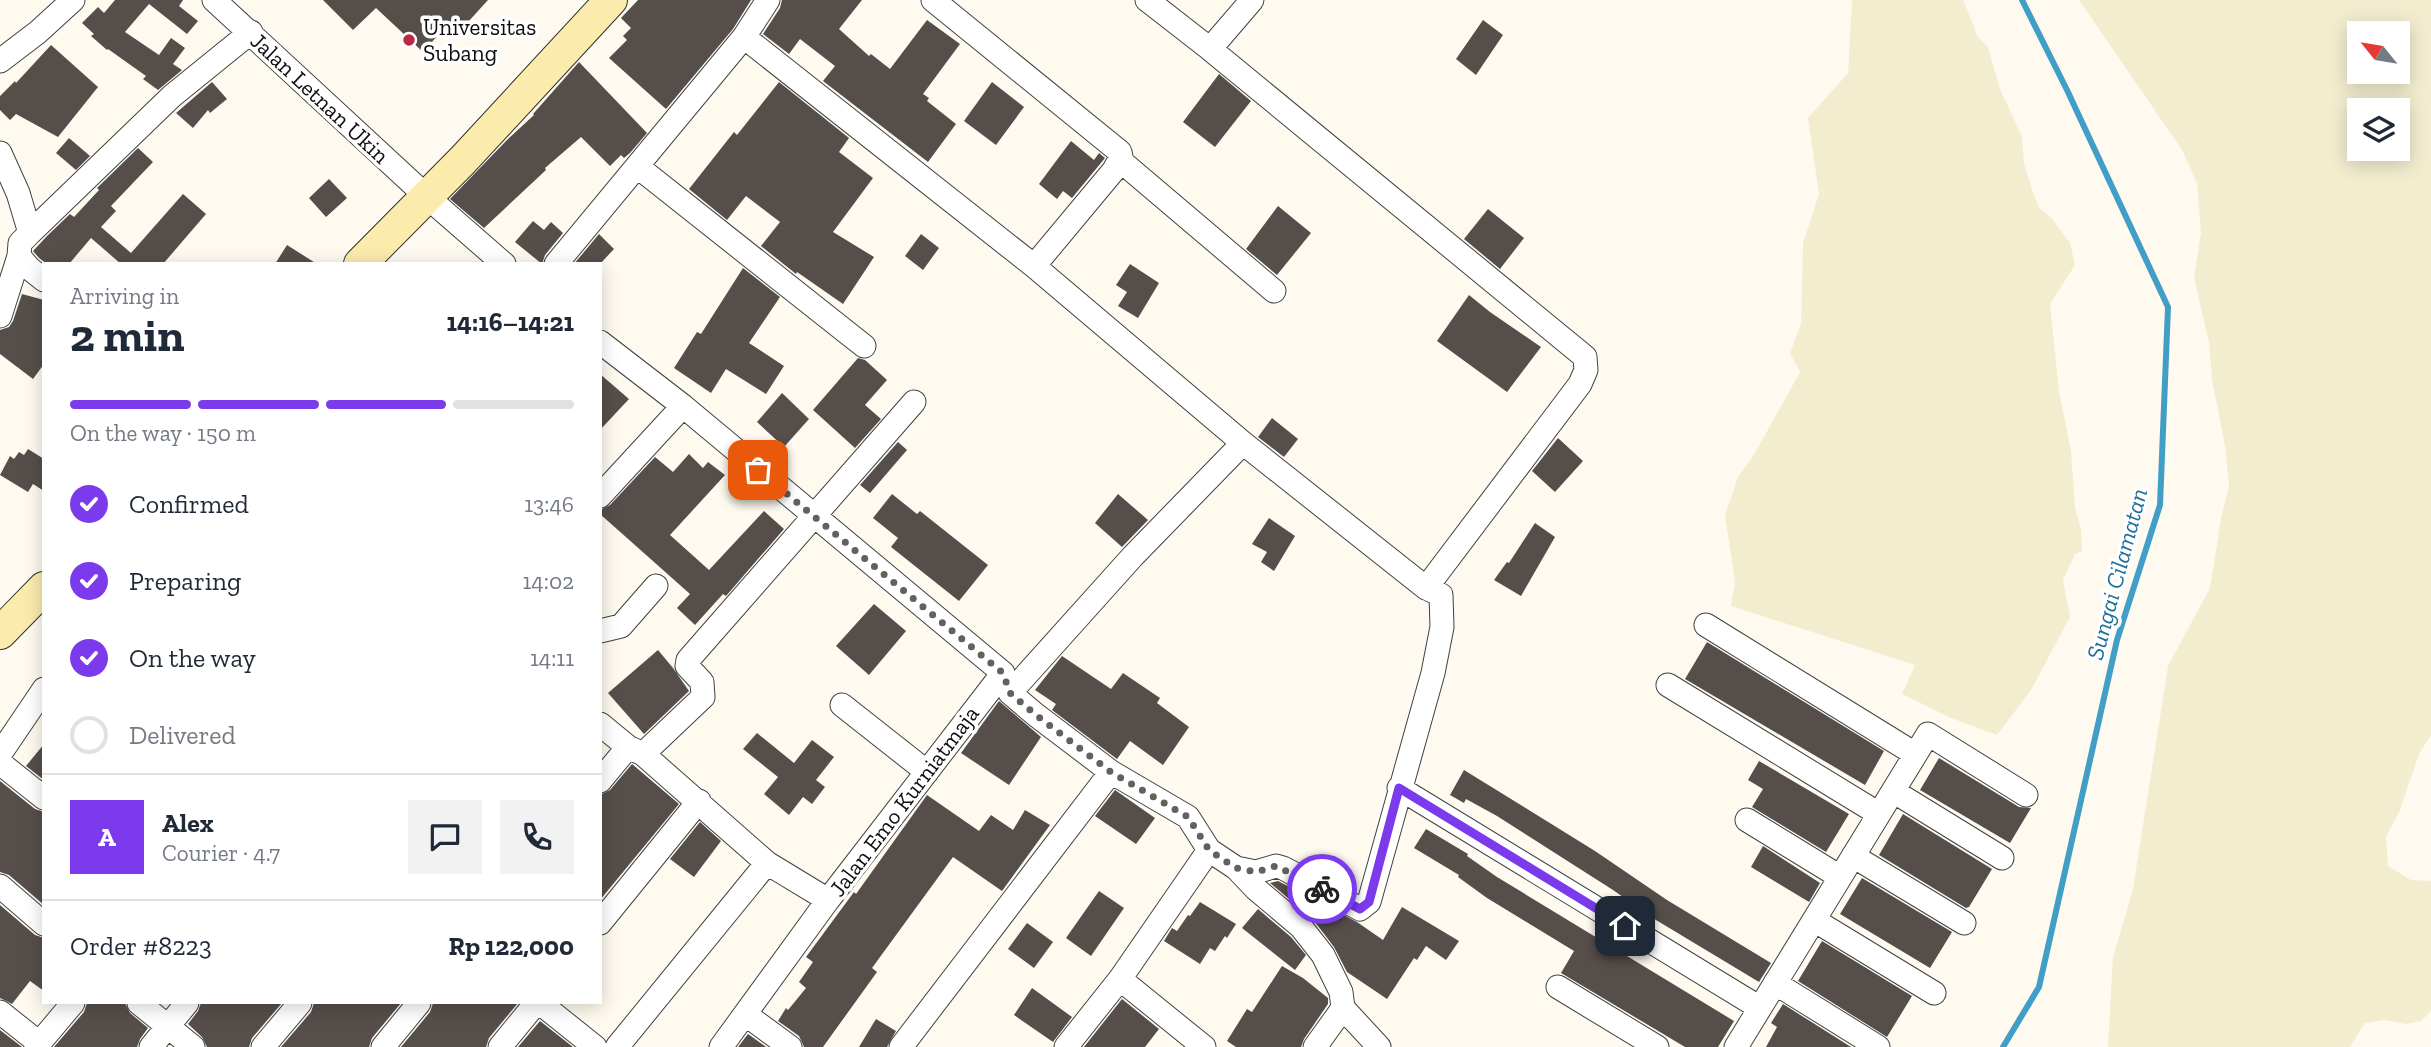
<!DOCTYPE html>
<meta charset="utf-8">
<style>
:root{--surface:#fff;--page:#f2f2f3;--text:#1f2937;--muted:#747a83;--line:#e0e1e3;--accent:#7c3aed}
body{margin:0;font-family:"Zilla Slab",serif;background:var(--page);color:var(--text);height:100vh;display:flex;flex-direction:column;font-size:26px;white-space:nowrap}
*{box-sizing:border-box;margin:0}
p{font-size:23px;color:var(--muted)}
.icon{flex:none;width:38px;height:38px;fill:none;stroke:currentColor;stroke-width:2;stroke-linecap:round;stroke-linejoin:round}
.map{position:relative;flex:1;overflow:hidden}
.sheet{position:absolute;left:42px;top:262px;width:560px;height:742px;display:flex;flex-direction:column;background:var(--surface);border-radius:0px;box-shadow:0 4px 18px #0003}
.sheet>*{flex:none}
.needle{width:46px;rotate:300deg}
.tools{position:absolute;left:2347px;top:21px;display:grid;gap:14px}
.tools a{display:grid;place-items:center;width:63px;height:63px;border-radius:0px;background:var(--surface);box-shadow:0 4px 18px #0003;font-size:35px}
.pin{position:absolute;display:grid;place-items:center;width:60px;height:60px;color:#fff;margin:-30px;border-radius:14px;box-shadow:0 4px 10px #0006}
.courier{position:absolute;display:grid;place-items:center;width:70px;height:70px;margin:-35px;border:5px solid #7c3aed;border-radius:50%;background:#fff;color:#222;box-shadow:0 2px 9px #0007}
.head em{font-style:normal;font-weight:700}
.head div{display:flex;flex-direction:column-reverse}
.head{display:flex;align-items:center;justify-content:space-between;height:119px;padding:0 28px}
h1{font-size:46px;font-weight:700;line-height:52px}
.bar{display:grid;grid-template-columns:repeat(4,1fr);gap:10px 7px;align-content:center;height:84px;padding:0 28px}
.bar i{height:9px;border-radius:5px;background:var(--line)}
.bar .active{background:var(--accent)}
.bar p{grid-column:span 4}
.line{display:flex;align-items:center;gap:18px;padding:0 28px;border-top:2px solid var(--line)}
.line div{flex:1}
.round{display:grid;place-items:center;flex:none;width:74px;height:74px;border-radius:0px;background:var(--page)}
ol{padding:0 28px;list-style:none}
li{display:flex;align-items:center;gap:21px;height:77px}
li p{margin-inline-start:auto}
li .icon{padding:7px;border-radius:50%;background:var(--accent);color:#fff;stroke-width:4}
li:last-child{color:var(--muted)}
li i{width:38px;height:38px;border:4px solid var(--line);border-radius:50%}
.map>svg:first-child{display:block}
.farmland{fill:#f3edd0;fill-rule:evenodd}
.lines{fill:none;stroke-linecap:round;stroke-linejoin:round}
.stream{stroke:#419ec7;stroke-width:6}
.building{fill:#564e4a}
.minor-casing{stroke:#414141;stroke-width:25}
.secondary-casing{stroke:#303030;stroke-width:34}
.minor{stroke:#fff;stroke-width:23}
.secondary{stroke:#fbebad;stroke-width:32}
.done{stroke:#62615d;stroke-width:7;stroke-dasharray:0 12.6}
.route{stroke:#7c3aed;stroke-width:9}
.poi-dot{fill:#b72c40;stroke:#fff;stroke-width:2.5}
.labels{text-anchor:middle;stroke-width:7;stroke-linejoin:round;paint-order:stroke}
.poi-label{font-size:23px;fill:#0e0e0e;stroke:#fff;text-anchor:start}
.street-label{font-size:23px;fill:#0e0e0e;stroke:#fff}
.water-label{font-size:24px;font-style:italic;fill:#1d6f99;stroke:#fff}
</style>
<div class="map">
<svg width="2431" height="1047" viewBox="0 0 2431 1047">
<rect width="100%" height="100%" fill="#fefaef"/>
<path class="farmland" d="M1852,0H1963L1978,37L1988,47L2000,89L2022,137L2024,164L2033,193L2040,209L2050,216L2070,243L2075,265L2050,304L2059,391L2071,451L2075,508L2081,529L2082,551L2075,554L2063,580L2070,617L2031,690L1997,735L1951,718L1902,694L1915,665L1731,606L1735,581L1725,515L1738,477L1755,453L1800,372L1790,353L1801,324L1803,243L1819,194L1808,118L1848,73Z
M2079,0H2431V735L2419,754L2400,810L2386,837L2388,866L2411,880L2431,881V1011L2421,1021L2406,1024L2385,1020L2365,1023L2350,1047H2108L2113,957L2133,889L2168,666L2210,588L2221,519L2229,486L2225,446L2212,380L2209,342L2194,278L2201,233L2197,183L2182,150ZM2359,33H2398V72H2359ZM2359,110H2398V149H2359Z"/>
<g class="lines">
<path class="stream" d="M2003,1047L2039,987L2117,640L2160,505L2168,307L2067,90L2022,0"/>
</g>
<path class="building" d="M115,0H183L179,6L198,21L187,34L149,4L125,32L159,55L171,38L185,48L173,64L182,70L158,90L143,79L146,76L108,49L107,50L91,36L94,34L82,23L98,7L104,13Z
M323,0H488L458,33L448,24L423,52L376,8L353,30Z
M638,0H751L733,29L666,109L609,58L627,40L623,36L631,28L621,18Z
M782,0H862L839,29L869,56L871,54L890,69L927,20L960,44L923,94L929,98L927,101L956,124L928,162L823,81L835,66L800,39L789,54L763,34L780,8Z
M1483,20L1503,35L1476,75L1456,59Z
M51,45L98,87L58,137L16,114L10,120L0,110V96L15,81L16,83Z
M579,62L647,133L630,153L624,158L621,155L610,166L581,137L545,168L546,170L484,228L450,199L507,140L534,115L533,114Z
M1219,74L1251,101L1215,147L1183,122Z
M212,82L227,99L210,113L208,110L193,128L176,113Z
M779,82L849,138L839,152L873,178L833,232L874,257L843,304L797,272L796,274L761,246L780,222L746,196L727,220L689,189L734,132L737,135Z
M992,82L1024,107L996,145L964,121Z
M69,138L90,156L76,170L56,153Z
M1071,141L1094,160L1099,153L1105,158L1072,198L1063,191L1057,199L1039,184Z
M138,148L153,162L111,206L116,211L101,227L131,253L183,194L206,214L163,264H121L91,238L69,264H47L39,258L33,251L47,236L70,214L74,217L99,190L97,188Z
M329,179L347,198L326,217L309,198Z
M1278,206L1311,233L1277,275L1246,249Z
M1488,209L1524,238L1500,269L1464,239Z
M533,221L544,230L551,222L563,233L545,255L542,264L515,242Z
M599,234L614,249L600,264H574Z
M921,234L939,248L923,270L905,256Z
M287,245L317,264H275Z
M1130,264L1159,283L1138,318L1118,306L1127,292L1116,285Z
M743,268L780,297L749,343L784,366L766,394L726,369L711,393L674,368L697,332L701,334Z
M22,294L44,300V364L33,379L0,354V330L9,327L13,321Z
M1469,295L1490,312L1541,347L1507,392L1437,341Z
M858,358L865,360L887,380L865,405L881,419L855,448L813,410Z
M600,374L629,399L600,430Z
M782,393L809,419L784,447L757,422Z
M1272,418L1298,439L1284,457L1258,437Z
M1558,438L1583,461L1555,492L1532,471Z
M898,442L907,450L870,493L860,485Z
M28,449L44,459V491L33,484L28,492L0,475L10,456L14,459L19,452L24,455Z
M689,454L703,468L708,462L725,475L670,535L709,570L764,511L784,529L726,596L723,594L695,625L677,608L690,594L600,514V510L610,505L655,457L673,472Z
M892,494L917,514L920,511L988,565L959,601L891,547L898,538L873,518Z
M1118,494L1148,520L1122,547L1095,523Z
M1269,518L1295,536L1274,571L1261,562L1267,552L1252,544Z
M1535,523L1555,537L1521,596L1494,580L1507,562L1509,563Z
M874,604L906,631L869,675L836,646Z
M1707,642L1884,751L1865,785L1685,679Z
M658,650L673,668L689,691L644,734L608,693Z
M1062,656L1111,689L1123,673L1160,698L1157,703L1189,727L1163,765L1130,741L1117,759L1052,710L1056,704L1035,690Z
M999,701L1041,737L1009,785L961,753Z
M757,733L794,763L812,740L834,757L816,780L825,787L812,804L803,797L789,815L764,794L778,777L743,749Z
M44,744V780L26,766Z
M1939,758L2019,807L2031,808L2010,843L1920,790Z
M1759,761L1849,814L1826,852L1752,807L1763,789L1748,780Z
M632,764L679,804L600,900V795L610,790Z
M1464,770L1595,851L1667,900L1771,963L1759,982L1656,920L1613,890L1497,816L1466,799L1464,803L1450,795Z
M0,781L35,809L44,812V905L9,875L0,872Z
M1115,790L1155,818L1136,844L1095,816Z
M927,795L979,831L991,815L1013,830L1025,810L1050,825L1002,891L953,857L872,968L877,972L823,1047H804L799,1036L778,1021L786,1008L788,1010L806,988L799,982L813,962L806,957L854,892L856,894Z
M1903,814L1992,869L1969,907L1966,908L1879,855Z
M700,822L721,841L694,877L670,859Z
M1426,829L1468,854L1467,856L1497,877L1734,1021L1718,1047H1685L1561,973L1574,951L1487,898L1458,877L1459,875L1414,848Z
M1763,846L1820,883L1809,902L1751,867Z
M1862,878L1952,932L1930,968L1840,914Z
M1278,881L1357,922L1383,940L1402,907L1459,941L1446,960L1426,946L1417,960L1414,958L1387,999L1347,972L1334,947L1312,918L1270,883Z
M1099,891L1124,908L1091,956L1066,938Z
M1200,902L1236,924L1227,938L1225,936L1215,951L1210,948L1200,964L1164,941L1172,928L1177,931L1188,915L1190,916Z
M0,905L35,935L44,938V991L30,981L12,1004L0,998Z
M1258,909L1291,937L1306,955L1295,970L1242,928Z
M1027,923L1053,942L1034,968L1008,949Z
M1822,941L1912,996L1887,1037L1798,981Z
M1282,966L1303,978L1328,998V1004L1304,1039L1301,1047H1236L1227,1041L1247,1009L1252,1012Z
M1032,988L1072,1017L1053,1042L1014,1015Z
M1122,999L1159,1029L1145,1047H1084Z
M87,1003H125L130,1013L148,1028L140,1039L137,1047H54L84,1012Z
M201,1003H282L252,1038L249,1047H207L202,1037L188,1024L198,1011Z
M314,1003H401L372,1038L369,1047H281L311,1012Z
M433,1003H518L489,1038L486,1047H401L430,1012Z
M1783,1004L1851,1047H1766L1777,1027L1771,1023Z
M876,1019L896,1031L887,1047H859Z
M540,1021L573,1047H518Z
M0,1030L22,1047H0Z
M748,1034L766,1047H738Z"/>
<g class="lines">
<g class="minor-casing">
<path id="minor" d="M214,0L426,196L504,264
M933,0L1120,152L1122,162L1120,159L1114,170L1034,266
M1147,0L1210,49L1585,357L1586,370L1580,384L1426,588
M744,37L1034,266L1243,443L1426,588L1441,595L1442,627L1433,673L1369,902L1360,909L1283,868L1276,866L1256,872L1236,868L1209,850L1188,817L1111,772L1036,715L1010,693L1003,673
M1210,49L1252,0
M0,61L38,32L73,0
M0,153L18,193L30,233L20,243L19,256L29,268L44,280
M1122,162L1274,291
M638,167L864,346
M30,233L172,96L251,32
M556,264L744,37L768,0
M0,316L19,256
M600,342L683,406L1003,673L828,900L721,1047
M600,496L683,406
M1706,625L1915,754
M600,631L621,626L656,586
M1668,685L1879,814L1760,1008
M1010,693L1133,556L1243,443
M842,705L927,772
M600,724L628,747L643,754L767,863L828,900
M0,754L44,689
M643,754L703,697L702,682L687,666L688,660L914,402
M0,763L44,798
M600,781L628,747
M1399,788L1760,1008L1736,1047
M1893,791L2002,858
M1879,814L1928,734L2026,795
M1747,820L1840,877
M1853,856L1964,923
M1236,868L1256,889L1301,927L1323,955L1341,992L1343,1008L1379,1047
M0,886L44,924
M1814,920L1934,993
M600,923L699,801
M1120,979L1204,1047
M1775,983L1878,1047
M1558,987L1657,1047
M139,1003L193,1047
M540,1003L595,1047
M0,1012L39,1043
M745,1014L790,1047
M36,1047L73,1003
M151,1047L187,1003
M263,1047L300,1003
M383,1047L419,1003
M500,1047L536,1003
M617,1047L767,863
M901,1047L1111,772
M1066,1047L1120,979L1209,850
M1315,1047L1343,1008"/>
</g>
<g class="secondary-casing">
<path id="secondary" d="M360,264L463,160L611,0
M0,633L44,588"/>
</g>
<use href="#minor" class="minor"/>
<use href="#secondary" class="secondary"/>
</g>
<g class="lines">
<path class="done" d="M758,470L1003,673L1010,693L1036,715L1111,772L1188,817L1209,850L1236,868L1256,872L1276,866L1322,889"/>
<path class="route" d="M1322,889L1360,909L1369,902L1399,788L1625,926"/>
</g>
<circle class="poi-dot" cx="409" cy="40" r="7"/>
<g class="labels">
<g class="poi-label">
<text x="423" y="35">Universitas<tspan x="423" dy="26">Subang</tspan></text>
</g>
<g class="street-label">
<text transform="translate(320 98) rotate(43)" y="8">Jalan Letnan Ukin</text>
<text transform="translate(904 801) rotate(-53)" y="8">Jalan Emo Kurniatmaja</text>
</g>
<g class="water-label">
<text transform="translate(2117 574) rotate(-75)" y="8">Sungai Cilamatan</text>
</g>
</g>
</svg>
<div class="tools">
<a><svg class="needle" viewBox="-14 -14 28 28"><path d="M0-13l5 13h-10z" fill="#e53935"/><path d="M0 13l5-13h-10z" fill="#747a83"/></svg></a>
<a><svg class="icon" aria-label="layers" viewBox="0 0 24 24"><path d="M12 4l9 5-9 5-9-5zM3 14l9 5 9-5"/></svg></a>
</div>
<div class="pin" style="left:758px;top:470px;background:#ea580c"><svg class="icon" aria-label="bag" viewBox="0 0 24 24"><path d="M5 8h14l-1 12H6zM9 8a3 3 0 0 1 6 0"/></svg></div>
<div class="pin" style="left:1625px;top:926px;background:#1f2937"><svg class="icon" aria-label="home" viewBox="0 0 24 24"><path d="M3 11l9-7 9 7M6 9v11h12V9"/></svg></div>
<div class="courier" style="left:1322px;top:889px"><svg class="icon" aria-label="bike" viewBox="0 0 24 24"><circle cx="6" cy="16" r="4"/><circle cx="18" cy="16" r="4"/><path d="M6 16l4-8h5l3 8M10 8l3 8H6M13 5h3"/></svg></div>
<section class="sheet">
<div class="head"><div><h1>2 min</h1><p>Arriving in</p></div><em>14:16–14:21</em></div>
<div class="bar"><i class="active"></i><i class="active"></i><i class="active"></i><i></i><p>On the way · 150 m</p></div>
<ol>
<li><svg class="icon" aria-label="check" viewBox="0 0 24 24"><path d="M5 12l5 5 9-10"/></svg>Confirmed<p>13:46</p></li>
<li><svg class="icon" aria-label="check" viewBox="0 0 24 24"><path d="M5 12l5 5 9-10"/></svg>Preparing<p>14:02</p></li>
<li><svg class="icon" aria-label="check" viewBox="0 0 24 24"><path d="M5 12l5 5 9-10"/></svg>On the way<p>14:11</p></li>
<li><i></i>Delivered</li>
</ol>
<div class="line" style="height:126px"><b class="round" style="background:var(--accent);color:#fff">A</b><div><b>Alex</b><p>Courier · 4.7</p></div><a class="round"><svg class="icon" aria-label="chat" viewBox="0 0 24 24"><path d="M4 5h16v11H9l-5 4z"/></svg></a><a class="round"><svg class="icon" aria-label="phone" viewBox="0 0 24 24"><path d="M5 4h4l2 5-3 2q2 4 5 5l2-3 5 2v4C11 20 4 13 5 4z"/></svg></a></div>
<div class="line" style="height:91px"><div>Order #8223</div><b>Rp 122,000</b></div>
</section>
</div>
